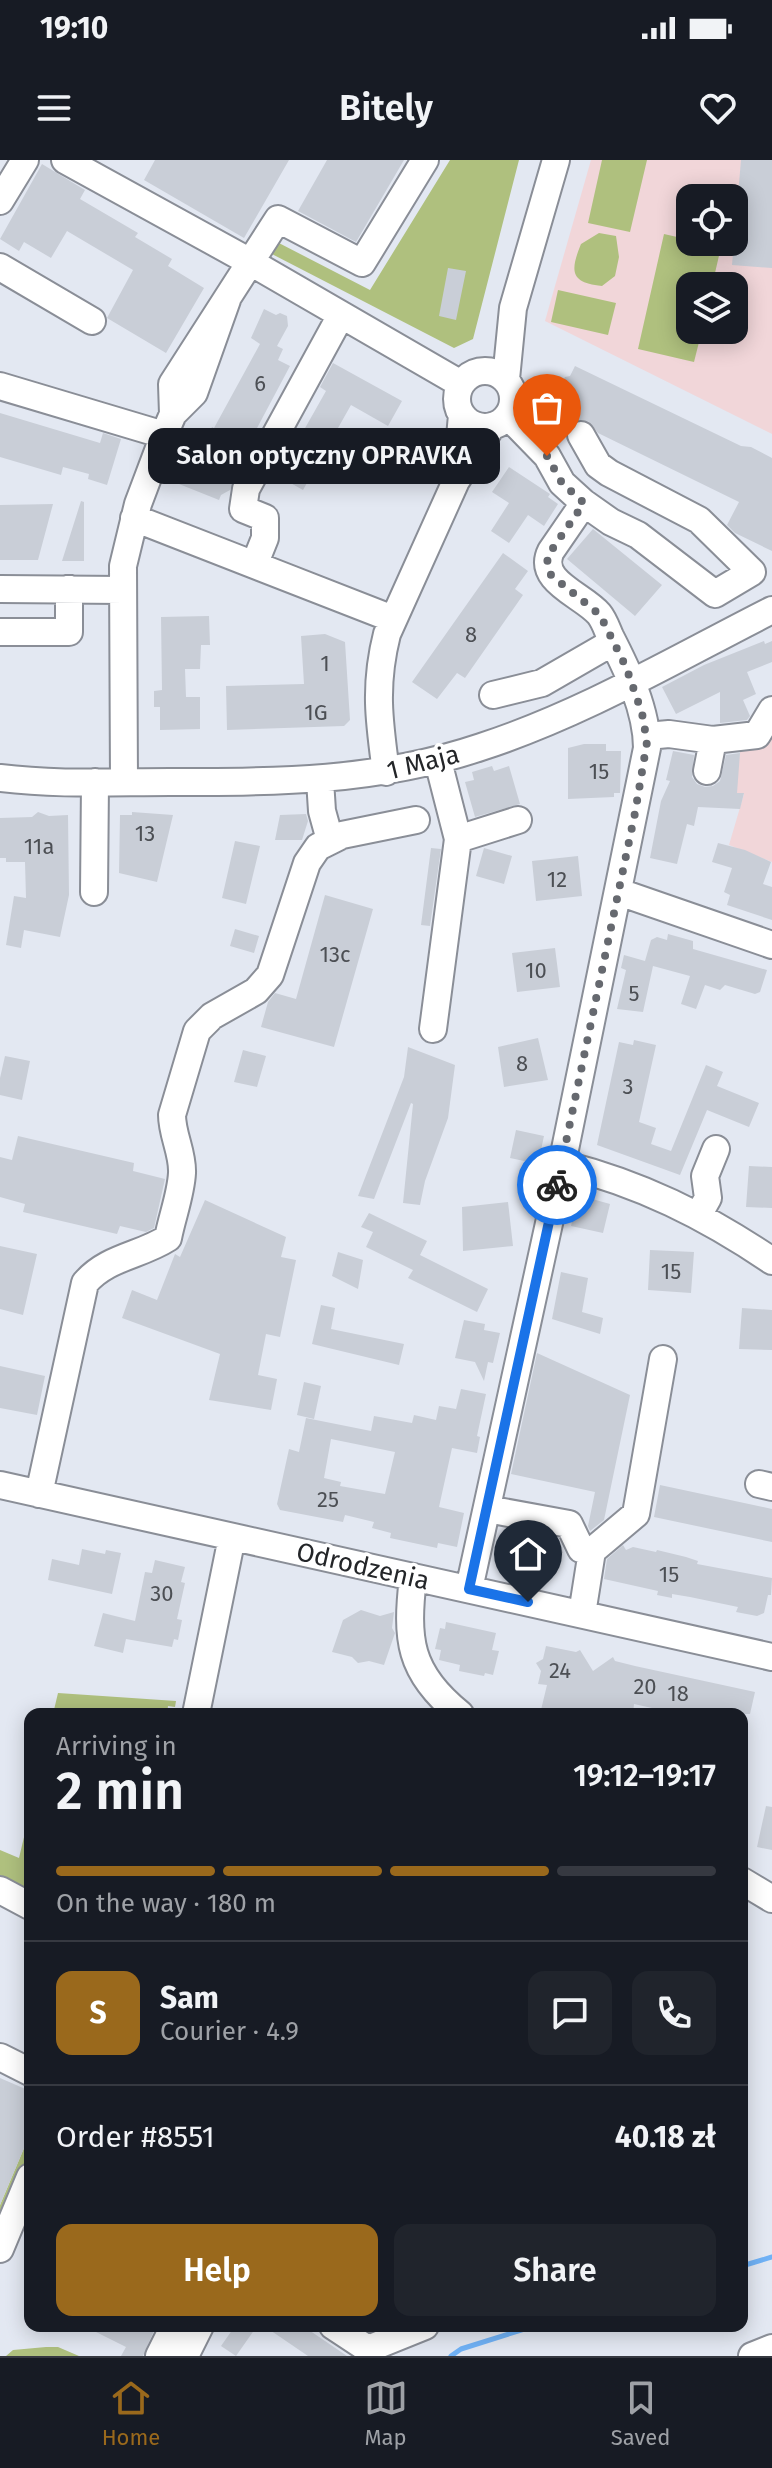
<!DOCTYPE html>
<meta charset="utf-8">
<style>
:root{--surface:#171b24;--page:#20242c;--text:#f1f3f6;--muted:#9ea1a6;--line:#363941;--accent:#9a691c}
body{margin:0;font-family:"Fira Sans",sans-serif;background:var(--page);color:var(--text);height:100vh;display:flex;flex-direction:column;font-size:30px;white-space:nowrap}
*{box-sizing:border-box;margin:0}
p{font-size:26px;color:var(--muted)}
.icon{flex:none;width:44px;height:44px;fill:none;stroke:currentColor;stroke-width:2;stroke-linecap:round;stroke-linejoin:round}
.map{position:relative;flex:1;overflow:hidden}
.drawer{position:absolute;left:24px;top:1548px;width:724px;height:624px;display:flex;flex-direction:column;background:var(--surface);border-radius:16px;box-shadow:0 4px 20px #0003}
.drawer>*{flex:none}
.controls{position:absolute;left:676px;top:24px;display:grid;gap:16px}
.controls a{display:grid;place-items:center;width:72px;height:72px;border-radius:16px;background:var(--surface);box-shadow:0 4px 20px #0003;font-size:40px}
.pin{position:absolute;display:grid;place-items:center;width:68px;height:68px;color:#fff;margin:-82px -34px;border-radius:50% 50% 50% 0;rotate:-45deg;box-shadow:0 0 8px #0007}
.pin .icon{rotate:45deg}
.courier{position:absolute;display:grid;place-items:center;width:80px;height:80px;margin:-40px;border:6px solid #1a73e8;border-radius:50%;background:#fff;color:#222;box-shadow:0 2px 10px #0007}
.bubble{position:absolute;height:56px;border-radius:16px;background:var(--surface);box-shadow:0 4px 20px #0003;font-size:26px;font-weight:600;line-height:56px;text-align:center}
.headline em{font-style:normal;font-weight:600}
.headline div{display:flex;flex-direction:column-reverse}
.headline{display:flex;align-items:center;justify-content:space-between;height:136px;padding:0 32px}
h1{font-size:52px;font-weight:600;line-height:60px}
.bar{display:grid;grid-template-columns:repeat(4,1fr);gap:12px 8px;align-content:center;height:96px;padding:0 32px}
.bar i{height:10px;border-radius:6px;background:var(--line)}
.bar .selected{background:var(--accent)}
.bar p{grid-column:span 4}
.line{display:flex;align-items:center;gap:20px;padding:0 32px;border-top:2px solid var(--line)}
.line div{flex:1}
.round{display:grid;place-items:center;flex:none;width:84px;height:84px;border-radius:16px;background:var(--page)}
.button{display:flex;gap:16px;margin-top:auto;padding:16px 32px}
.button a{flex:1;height:92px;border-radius:16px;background:var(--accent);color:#fff;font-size:32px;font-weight:600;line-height:92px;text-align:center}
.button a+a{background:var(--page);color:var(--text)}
.status{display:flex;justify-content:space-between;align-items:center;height:56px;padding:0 40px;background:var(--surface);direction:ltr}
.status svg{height:22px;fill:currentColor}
header{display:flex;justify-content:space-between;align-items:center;height:104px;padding:0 32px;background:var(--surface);font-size:36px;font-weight:600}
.tabs{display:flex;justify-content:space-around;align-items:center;height:112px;border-top:2px solid var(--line);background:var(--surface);font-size:22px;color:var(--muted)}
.tabs a{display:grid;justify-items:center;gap:4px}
.tabs .selected{color:var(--accent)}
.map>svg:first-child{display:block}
.education{fill:#f1d6d9;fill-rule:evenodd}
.green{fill:#afc07e}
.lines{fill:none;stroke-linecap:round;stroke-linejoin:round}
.stream{stroke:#70b2f6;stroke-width:5}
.building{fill:#c9ced7;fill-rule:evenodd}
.minor-casing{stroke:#8a8e97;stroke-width:30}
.minor{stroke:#fff;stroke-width:26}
.done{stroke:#66696f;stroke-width:8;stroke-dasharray:0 14.4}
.route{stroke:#1a73e8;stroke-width:10}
.labels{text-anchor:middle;stroke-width:7;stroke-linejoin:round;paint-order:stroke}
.number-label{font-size:22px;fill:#4c4f54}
.street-label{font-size:26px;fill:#232528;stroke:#fff}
</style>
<div class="status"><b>19:10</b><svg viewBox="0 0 49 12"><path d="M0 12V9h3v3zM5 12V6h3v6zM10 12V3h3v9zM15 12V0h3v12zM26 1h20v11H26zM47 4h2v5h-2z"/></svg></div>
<header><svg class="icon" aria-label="menu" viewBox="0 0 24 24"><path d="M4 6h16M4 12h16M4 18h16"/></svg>Bitely<svg class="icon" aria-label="heart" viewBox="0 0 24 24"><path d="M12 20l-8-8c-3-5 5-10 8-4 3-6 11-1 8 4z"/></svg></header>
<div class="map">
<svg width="772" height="2196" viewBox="0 0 772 2196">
<rect width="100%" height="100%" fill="#e3e8f2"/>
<path class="education" d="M591,0H772V274L545,161ZM690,38H734V82H690ZM690,126H734V170H690Z
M772,535V702L729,685L744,634L733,633L742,581Z"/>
<path class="green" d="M450,0H519L473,179L454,188L268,92L275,81L370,130Z
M602,0H647L630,72L588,63Z
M599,73L616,76L619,97L615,116L602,126C570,123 570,111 581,84Z
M664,74L721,87L712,126H690V170H702L694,202L638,189Z
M558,130L616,143L608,175L551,162Z
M58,1533L176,1541L175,1547L168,1546L167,1554H53Z
M30,1652V1730L0,1715V1690L19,1698Z
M30,1974V2002L0,2077V2045Z
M46,2187H58L79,2196H6L13,2190Z"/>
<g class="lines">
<path class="stream" d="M742,2106L772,2097
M451,2196L461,2189L534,2166"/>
</g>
<path class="building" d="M155,0H289L244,78L144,20Z
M327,0H404L356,82L298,51Z
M741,0H772V108L732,105Z
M42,4L85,30L80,39L138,73L135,77L172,99L168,106L204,128L166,193L107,158L133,110L67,71L51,98L24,82L19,91L0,79Z
M448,108L466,111L456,160L439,156Z
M264,149L276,155L280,153L287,156L288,166L277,186L283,189L278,200L290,206L248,285L251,287L230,330L221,335L219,340L179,324L192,288L199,291L212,267L214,268L260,184L251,178Z
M333,203L402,241L388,266L351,245L303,330L278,316L326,231L320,227Z
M575,206L741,286L751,287L772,298V391L735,373L727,365L739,342L598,273L588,261H574L553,251L558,241L553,239L565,217L570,216Z
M0,253L100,283L103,273L121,279L107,325L88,319L89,314L63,307L61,315L0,297Z
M509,307L550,334L548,337L558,344L544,366L528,355L509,383L491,371L509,343L492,332Z
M81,341L84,342V401H62Z
M53,344L38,400H0V345Z
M593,369L662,425L635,456L567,399Z
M503,393L528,411L515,429L523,435L465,518L457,513L437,539L412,522Z
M209,456L210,485H201L200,509H185L186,537H200V569L160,570V547H154V531L162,530L161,457Z
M325,474L345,482L350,560L344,566L227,570L226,526L304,524L301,476Z
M764,481L765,484L772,481V502L747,512L756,534L743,540L750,556L747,560L720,563V532L676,554L662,527L704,505Z
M584,584H606V591H621L620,633H614V637L568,639V588Z
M673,591L694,595L692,617L697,624L705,627L713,626L720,621L726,595L740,593L737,633H744L740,649L698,647L694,666L687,664L677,704L650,698L661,641L670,621L666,620Z
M492,606L494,611L509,606L520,644L475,657L465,622L474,620L472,612Z
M38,652L49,656L68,655L69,735L60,777L24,770L21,788L6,785L14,736L26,738L25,702H6V698H0V658L32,657Z
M132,652L173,655L157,722L119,713L120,655H132Z
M306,654L308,661L302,680H275L280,655Z
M235,681L260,686L246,744L222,738Z
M718,683L745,690L771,702L763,724L772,727V760L727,745L730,735L724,732L732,708L712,702Z
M431,688L441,689L430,766L421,765Z
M484,688L512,696L504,724L476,716Z
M578,696L582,736L536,741L532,701Z
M325,735L373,749L334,887L261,867L268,842L275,833L296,839Z
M235,769L259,776L254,793L230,786Z
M668,774L693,781V789L767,810L760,832L755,834L725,825L720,830L705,825L696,849L681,844L690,816L653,806L643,852L617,849L626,810L621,808L624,795L645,801L651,780L657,777L667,780Z
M555,788L560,827L517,832L512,793Z
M538,878L548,920L504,927L498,887Z
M634,880L656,885L639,962L656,968L651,984L671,991L706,905L723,912L717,926L759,943L749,967L707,950L680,1015L597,985L619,882L633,885Z
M408,887L455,905L448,958L425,1021L420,1045L403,1043L413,944L411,943L374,1039L358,1036L404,917Z
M243,890L266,896L257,927L234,922Z
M5,896L30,901L22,940L0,935V918Z
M516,970L544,976L538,1004L510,998Z
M18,976L134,1003L133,1011L165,1019L154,1068L146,1072L120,1066L117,1074L23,1052L25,1044L0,1037V997L12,1000Z
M749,1006L772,1007V1048L746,1047Z
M578,1035L610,1044L603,1073L571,1066Z
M205,1040L286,1077L281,1097L296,1100L280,1177L266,1174L258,1215L277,1219L271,1250L209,1240L220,1194L122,1158L132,1130L157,1140L175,1094L180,1097Z
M508,1042L513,1086L463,1091L462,1047Z
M369,1053L427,1081L420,1095L488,1129L477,1152L408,1118L413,1110L366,1087L373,1072L361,1067Z
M0,1086L37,1094L23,1155L0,1149Z
M650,1090L694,1092L691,1133L648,1130Z
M338,1092L363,1100L358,1129L332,1116Z
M561,1112L588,1118L582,1152L603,1158L600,1174L552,1159Z
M321,1145L335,1148L331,1169L404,1184L399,1205L312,1184Z
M742,1148L772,1150V1190L739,1189Z
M464,1160L485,1164L484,1170L500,1173L493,1203L488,1202L484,1221L475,1202L455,1198Z
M537,1193L630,1235L604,1360L590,1371L588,1366L595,1332L511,1314Z
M0,1206L45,1216L37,1255L0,1248Z
M304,1222L321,1226L314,1259L297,1255Z
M461,1229L486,1234L477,1276L480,1277L477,1293L452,1288L439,1347L464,1353L457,1387L438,1383L437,1388L390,1378L391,1373L372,1368L374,1362L345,1355L343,1362L280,1350L277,1344L289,1289L299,1292L306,1258L371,1271L374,1256L412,1263L414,1255L436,1260L439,1246L456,1249ZM331,1279L395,1292L385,1334L340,1326L341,1322L324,1318Z
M660,1325L772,1349V1382L654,1357Z
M509,1369L558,1378L563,1393L547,1390L545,1402L537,1400L536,1404L502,1397Z
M623,1385L626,1390L633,1387L656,1392L657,1390L686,1397L698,1401L697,1404L772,1418L771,1435H768L764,1453L757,1456L736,1452L738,1447L690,1437L672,1434V1438L657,1435L658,1431L604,1419L607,1399Z
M82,1389L105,1394L106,1390L121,1393L112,1434L48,1420L52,1399L79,1405Z
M155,1400L185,1407L181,1422L185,1423L177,1459L182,1460L178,1480L174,1479L172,1487L126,1479L123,1493L94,1486L103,1453L135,1461L145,1412L152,1413Z
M361,1450L380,1456L394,1452L392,1468L395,1473L384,1505L369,1501L358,1503L352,1497L332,1492L343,1460Z
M446,1462L496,1473L492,1490L499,1491L493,1515L485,1513L484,1516L459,1511L460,1505L439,1500L441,1490L435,1489L440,1468L445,1469Z
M546,1486L576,1492L580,1490L593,1511L613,1497L615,1501L635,1506L755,1532L750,1554H679L634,1544L633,1554H540L547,1525L538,1524L541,1511L536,1503L543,1499Z
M766,1646L772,1647V1690L757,1687Z
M0,1918L30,1931V1974L0,2045Z
M84,2166H156L143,2196H121L126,2187Z
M235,2166H257L236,2196L221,2186Z
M264,2166H303L347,2196H308Z"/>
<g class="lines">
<g class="minor-casing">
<path id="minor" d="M65,0L252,103L461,224
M0,41L25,0
M0,107L92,161
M457 239a28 28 0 1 1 56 0a28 28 0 1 1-56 0Z
M506,219L513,148L556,0
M0,226L164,275
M173,254L172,224L278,59L362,103L425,0
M508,256L547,296L562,323L584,343L611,362L638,375L715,434L752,412L699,360L609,313L598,305L581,275
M456,321L462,255
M134,358L393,459
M255,403L265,378V358L243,349L246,329L341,155
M0,429L123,430
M0,472H69V429
M493,535L542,523L613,482
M647,576L669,574L713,580L757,575L772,550
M707,611L713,580
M386,612C379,561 374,525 387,474L456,321L492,266
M0,618C56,625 113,622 170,622C278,622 377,622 481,587C583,554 677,498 772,450
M320,620L322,651L330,680
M124,622L123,406L138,344L164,275L173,254L194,233L227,140
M458,679L518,660
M94,732L95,622
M619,732L772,785
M433,869L458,679L438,601
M562,1004C641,1024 704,1055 772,1101
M699,1054L708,1038L705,1016L716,989
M759,1324L772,1327
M0,1325L772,1497
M39,1334L85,1123C107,1097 140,1096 168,1078C172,1057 181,1034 182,1013C183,993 172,975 172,955L197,871L212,856L256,831L270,815L307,703L318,687L342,675L416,660
M487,1349L569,1364L581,1389L592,1391
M413,1417C406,1479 408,1512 460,1554
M469,1429L562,1004L647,588C647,550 627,509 610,476C607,469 604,460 599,454C583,435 536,421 551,391L584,343
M582,1454L592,1391L636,1354L663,1199
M196,1554L232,1377
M742,1721L772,1739
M0,1730L30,1746
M0,1897L30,1912
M0,2089L30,2017
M333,2166L368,2189L425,2166
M159,2196L174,2166
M185,2196L200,2166
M752,2196L772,2188"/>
</g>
<use href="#minor" class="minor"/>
</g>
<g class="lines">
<path class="done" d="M547,296L562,323L584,343L551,391L547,399L551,415L599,454L603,461L626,507L642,553L647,582L635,653L557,1025"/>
<path class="route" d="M528,1442L469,1429L557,1025"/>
</g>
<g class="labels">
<g class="number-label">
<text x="260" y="231">6</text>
<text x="471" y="482">8</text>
<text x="325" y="511">1</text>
<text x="316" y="560">1G</text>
<text x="599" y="619">15</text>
<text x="145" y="681">13</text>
<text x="39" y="694">11a</text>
<text x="557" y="727">12</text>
<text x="335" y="802">13c</text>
<text x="536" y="818">10</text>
<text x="634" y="841">5</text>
<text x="522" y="911">8</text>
<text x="628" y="934">3</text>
<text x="671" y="1119">15</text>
<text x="328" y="1347">25</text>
<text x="669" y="1422">15</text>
<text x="162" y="1441">30</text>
<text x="560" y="1518">24</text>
<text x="645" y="1534">20</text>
<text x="678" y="1541">18</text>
</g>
<g class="street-label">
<text transform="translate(423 602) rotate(-14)" y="9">1 Maja</text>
<text transform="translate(363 1406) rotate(13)" y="9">Odrodzenia</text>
</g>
</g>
</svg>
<div class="controls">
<a><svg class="icon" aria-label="locate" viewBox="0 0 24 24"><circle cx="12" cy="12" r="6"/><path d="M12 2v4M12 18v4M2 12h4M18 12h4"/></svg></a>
<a><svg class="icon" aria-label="layers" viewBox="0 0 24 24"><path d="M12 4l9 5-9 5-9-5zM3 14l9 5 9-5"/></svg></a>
</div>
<div class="pin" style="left:547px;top:296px;background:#ea580c"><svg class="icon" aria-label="bag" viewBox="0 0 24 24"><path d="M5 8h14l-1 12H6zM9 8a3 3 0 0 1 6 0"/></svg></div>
<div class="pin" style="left:528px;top:1442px;background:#1f2937"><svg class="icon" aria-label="home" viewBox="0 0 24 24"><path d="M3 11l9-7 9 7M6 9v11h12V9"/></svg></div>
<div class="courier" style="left:557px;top:1025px"><svg class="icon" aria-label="bike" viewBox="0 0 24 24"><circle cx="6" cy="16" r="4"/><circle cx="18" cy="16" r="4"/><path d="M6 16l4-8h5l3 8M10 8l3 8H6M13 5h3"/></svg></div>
<div class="bubble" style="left:148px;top:268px;width:352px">Salon optyczny OPRAVKA</div>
<section class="drawer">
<div class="headline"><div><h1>2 min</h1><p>Arriving in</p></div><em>19:12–19:17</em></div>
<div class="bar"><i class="selected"></i><i class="selected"></i><i class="selected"></i><i></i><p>On the way · 180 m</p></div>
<div class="line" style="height:144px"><b class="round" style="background:var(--accent);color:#fff">S</b><div><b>Sam</b><p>Courier · 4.9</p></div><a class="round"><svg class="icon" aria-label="chat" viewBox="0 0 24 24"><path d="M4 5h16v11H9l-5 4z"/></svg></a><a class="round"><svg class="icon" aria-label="phone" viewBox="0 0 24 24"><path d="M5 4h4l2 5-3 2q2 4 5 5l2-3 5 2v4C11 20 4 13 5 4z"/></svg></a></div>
<div class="line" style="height:104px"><div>Order #8551</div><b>40.18 zł</b></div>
<div class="button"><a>Help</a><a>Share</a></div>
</section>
</div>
<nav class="tabs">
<a class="selected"><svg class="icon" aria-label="home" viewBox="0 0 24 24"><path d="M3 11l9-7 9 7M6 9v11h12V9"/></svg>Home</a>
<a><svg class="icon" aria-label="map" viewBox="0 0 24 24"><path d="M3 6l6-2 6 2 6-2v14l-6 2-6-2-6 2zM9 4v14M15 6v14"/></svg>Map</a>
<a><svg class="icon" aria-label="saved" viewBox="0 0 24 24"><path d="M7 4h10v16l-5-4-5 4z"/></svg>Saved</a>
</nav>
